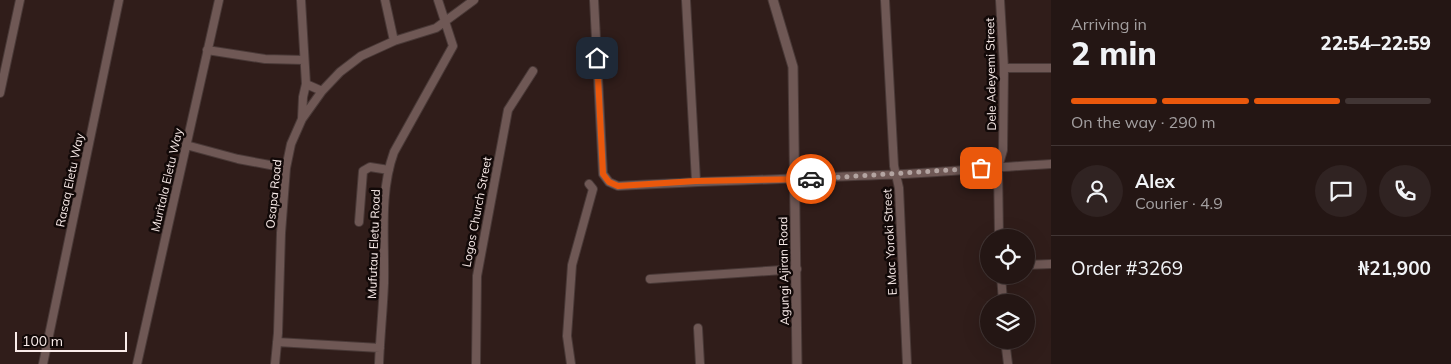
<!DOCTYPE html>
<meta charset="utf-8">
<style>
:root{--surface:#241614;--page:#302322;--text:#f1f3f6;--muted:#a39fa0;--line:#413534;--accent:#ea580c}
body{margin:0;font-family:Mulish,sans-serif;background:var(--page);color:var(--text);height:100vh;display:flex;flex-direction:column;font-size:19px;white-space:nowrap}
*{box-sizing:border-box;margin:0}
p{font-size:16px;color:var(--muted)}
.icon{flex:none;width:28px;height:28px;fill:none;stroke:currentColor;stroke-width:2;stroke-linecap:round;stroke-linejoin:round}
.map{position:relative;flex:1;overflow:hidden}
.panel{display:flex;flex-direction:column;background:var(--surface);width:400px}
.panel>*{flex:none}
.controls{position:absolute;left:980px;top:229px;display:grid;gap:10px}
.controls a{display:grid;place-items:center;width:55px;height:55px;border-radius:50%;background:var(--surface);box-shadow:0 5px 20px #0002,0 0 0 1px var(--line);font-size:25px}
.scale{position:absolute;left:15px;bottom:12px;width:112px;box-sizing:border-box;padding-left:5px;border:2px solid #faecea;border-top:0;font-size:14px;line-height:18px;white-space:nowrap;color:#faecea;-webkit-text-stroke:4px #120908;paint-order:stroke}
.pin{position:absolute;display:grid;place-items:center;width:42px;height:42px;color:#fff;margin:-21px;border-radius:10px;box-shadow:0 2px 8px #0006}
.courier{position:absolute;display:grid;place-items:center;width:50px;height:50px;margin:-25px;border:4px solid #ea580c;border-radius:50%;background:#fff;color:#222;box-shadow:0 1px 6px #0007}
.head em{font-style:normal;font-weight:800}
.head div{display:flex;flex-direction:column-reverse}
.head{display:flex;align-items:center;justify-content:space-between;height:85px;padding:0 20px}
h1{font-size:32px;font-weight:800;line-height:38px}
.bar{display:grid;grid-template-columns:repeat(4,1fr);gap:8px 5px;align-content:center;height:60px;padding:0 20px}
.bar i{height:6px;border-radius:4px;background:var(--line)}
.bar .active{background:var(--accent)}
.bar p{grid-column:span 4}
.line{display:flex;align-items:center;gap:12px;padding:0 20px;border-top:1px solid var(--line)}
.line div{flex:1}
.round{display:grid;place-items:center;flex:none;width:52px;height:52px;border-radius:26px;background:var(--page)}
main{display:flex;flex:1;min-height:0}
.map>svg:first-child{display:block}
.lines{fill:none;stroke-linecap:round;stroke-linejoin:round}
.minor-casing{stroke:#493937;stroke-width:10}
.tertiary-casing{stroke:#493937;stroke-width:11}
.minor{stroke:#6f5855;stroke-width:8}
.tertiary{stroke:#6f5855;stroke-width:9}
.done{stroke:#b3a4a1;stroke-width:5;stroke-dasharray:0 9}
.route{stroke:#ea580c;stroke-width:6}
.labels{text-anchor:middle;stroke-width:5;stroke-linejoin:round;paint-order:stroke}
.street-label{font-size:12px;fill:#faecea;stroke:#120908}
</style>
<main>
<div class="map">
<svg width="1051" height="364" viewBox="0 0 1051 364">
<rect width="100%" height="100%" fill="#301d1a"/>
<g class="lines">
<g class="minor-casing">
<path id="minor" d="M385,0L394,41
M594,0L603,174L609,182L618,186C706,181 793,179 880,175C937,173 994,167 1051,164
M686,0L696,181
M885,0L894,166L899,188L907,364
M207,50L265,59L304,60
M1004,68H1051
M306,84L322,91
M0,93L20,0
M302,119L322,91L340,72L361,56L394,41L436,28L474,0
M186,145L238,159L286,168
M359,222L363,171L370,167L389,170
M999,238L998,167L1003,150L1004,68L1000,0
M1026,265L1051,264
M1001,275L1003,302
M650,279L797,269
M698,328L700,364
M1005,340L1008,364
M277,342L380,348
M43,364L119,0
M137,364L219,0
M275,364L278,333L281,233L286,168L291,144L302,119L303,97L306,84L301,0
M379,364C380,337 383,310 384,283C385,240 379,193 394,152L453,46L438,0
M476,364L477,276L508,110L533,71
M571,364L567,336L572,265L593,189L589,184"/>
</g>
<g class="tertiary-casing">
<path id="tertiary" d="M773,0L793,67L797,364"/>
</g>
<use href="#minor" class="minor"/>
<use href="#tertiary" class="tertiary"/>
</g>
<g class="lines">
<path class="done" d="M811,179L981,168"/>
<path class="route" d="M597,58L603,174L609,182L618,186L696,181L811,179"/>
</g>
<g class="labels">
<g class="street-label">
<text transform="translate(991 74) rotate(-91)" y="4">Dele Adeyemi Street</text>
<text transform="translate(70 180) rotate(-78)" y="4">Rasaq Eletu Way</text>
<text transform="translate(167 180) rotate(-77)" y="4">Muritala Eletu Way</text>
<text transform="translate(274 194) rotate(-84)" y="4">Osapa Road</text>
<text transform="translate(477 212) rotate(-79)" y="4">Logos Church Street</text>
<text transform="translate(890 242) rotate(-93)" y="4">E Mac Yoroki Street</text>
<text transform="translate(374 244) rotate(-88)" y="4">Mufutau Eletu Road</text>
<text transform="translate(784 271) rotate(-91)" y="4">Agungi Ajiran Road</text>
</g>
</g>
</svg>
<div class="controls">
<a><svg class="icon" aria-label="locate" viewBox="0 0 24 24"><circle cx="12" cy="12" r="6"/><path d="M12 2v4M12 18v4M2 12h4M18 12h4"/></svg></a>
<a><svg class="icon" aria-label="layers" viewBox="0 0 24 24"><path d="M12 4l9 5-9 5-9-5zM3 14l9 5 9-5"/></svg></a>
</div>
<div class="scale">100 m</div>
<div class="pin" style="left:981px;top:168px;background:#ea580c"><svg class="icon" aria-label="bag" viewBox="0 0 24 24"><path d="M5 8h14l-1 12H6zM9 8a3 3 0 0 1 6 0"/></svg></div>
<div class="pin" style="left:597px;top:58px;background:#1f2937"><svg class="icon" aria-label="home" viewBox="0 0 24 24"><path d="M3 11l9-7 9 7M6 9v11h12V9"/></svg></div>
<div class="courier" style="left:811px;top:179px"><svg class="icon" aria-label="car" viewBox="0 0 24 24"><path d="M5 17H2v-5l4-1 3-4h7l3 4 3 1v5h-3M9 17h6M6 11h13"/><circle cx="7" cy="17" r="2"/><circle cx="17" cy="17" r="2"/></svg></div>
</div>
<section class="panel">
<div class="head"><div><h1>2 min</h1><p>Arriving in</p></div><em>22:54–22:59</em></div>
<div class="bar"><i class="active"></i><i class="active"></i><i class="active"></i><i></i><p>On the way · 290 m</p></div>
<div class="line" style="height:90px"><a class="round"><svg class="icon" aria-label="person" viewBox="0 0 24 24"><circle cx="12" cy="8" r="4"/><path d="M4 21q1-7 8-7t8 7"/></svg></a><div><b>Alex</b><p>Courier · 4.9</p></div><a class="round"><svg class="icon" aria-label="chat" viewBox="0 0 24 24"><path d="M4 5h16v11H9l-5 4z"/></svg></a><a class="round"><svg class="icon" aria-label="phone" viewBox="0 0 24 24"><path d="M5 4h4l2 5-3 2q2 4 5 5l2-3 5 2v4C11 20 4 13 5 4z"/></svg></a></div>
<div class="line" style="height:65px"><div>Order #3269</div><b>₦21,900</b></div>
</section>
</main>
